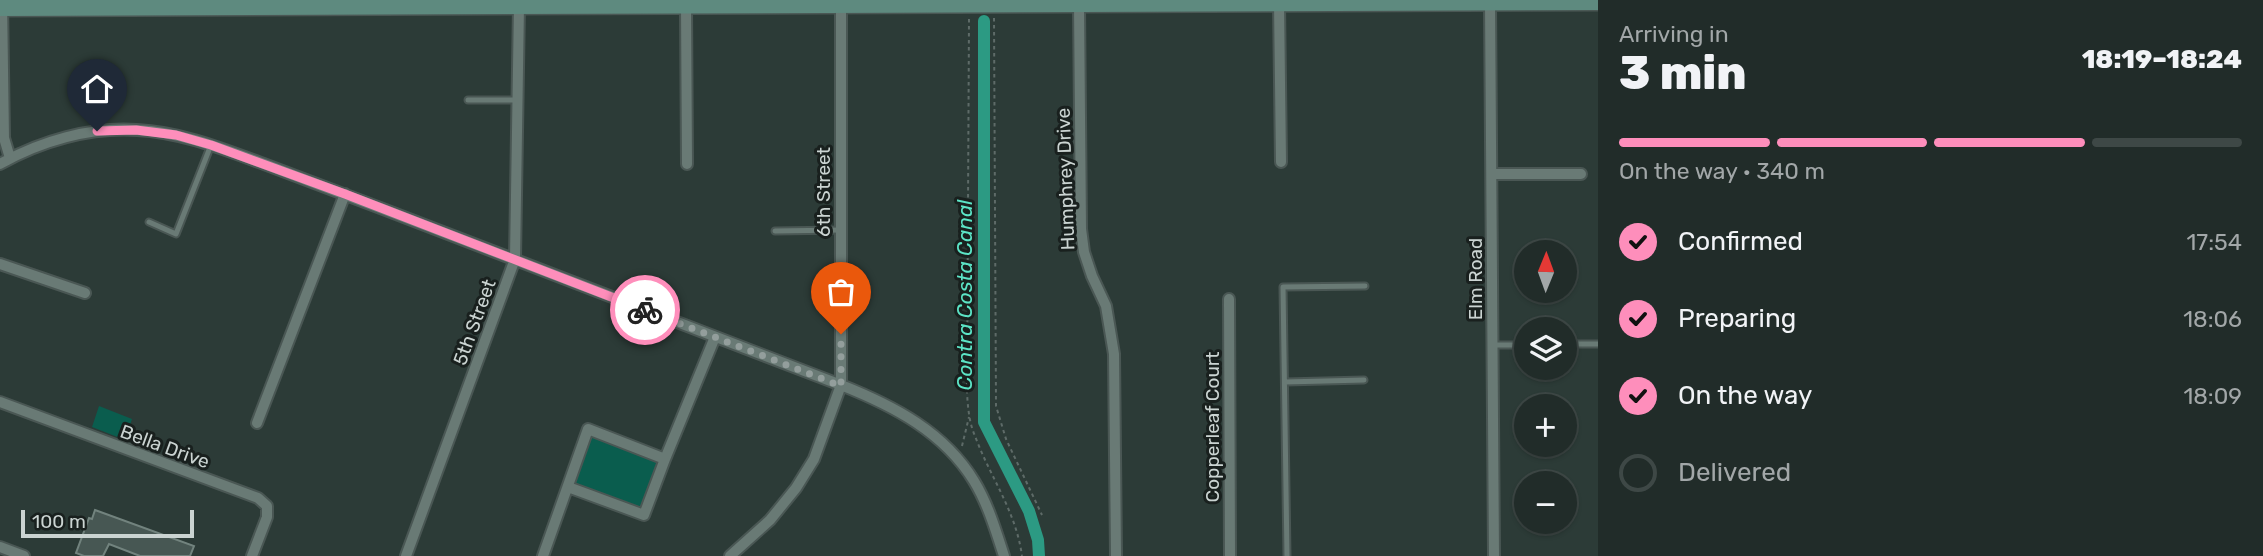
<!DOCTYPE html>
<meta charset="utf-8">
<style>
:root{--surface:#212c29;--page:#2d3835;--text:#f1f3f6;--muted:#a2a7a8;--line:#3e4846;--accent:#fe8ebb}
body{margin:0;font-family:Rubik,sans-serif;background:var(--page);color:var(--text);height:100vh;display:flex;flex-direction:column;font-size:26px;white-space:nowrap}
*{box-sizing:border-box;margin:0}
p{font-size:23px;color:var(--muted)}
.icon{flex:none;width:38px;height:38px;fill:none;stroke:currentColor;stroke-width:2;stroke-linecap:round;stroke-linejoin:round}
.map{position:relative;flex:1;overflow:hidden}
.drawer{display:flex;flex-direction:column;background:var(--surface);width:665px}
.drawer>*{flex:none}
.needle{width:46px;rotate:1deg}
.buttons{position:absolute;left:1514px;top:240px;display:grid;gap:14px}
.buttons a{display:grid;place-items:center;width:63px;height:63px;border-radius:50%;background:var(--surface);box-shadow:0 2px 5px #0004,0 0 0 2px var(--line);font-size:35px}
.scale{position:absolute;left:21px;bottom:18px;width:173px;box-sizing:border-box;padding-left:7px;border:4px solid #cbd4d2;border-top:0;font-size:19px;line-height:24px;white-space:nowrap;color:#cbd4d2;-webkit-text-stroke:5px #19201e;paint-order:stroke}
.pin{position:absolute;display:grid;place-items:center;width:60px;height:60px;color:#fff;margin:-72px -30px;border-radius:50% 50% 50% 0;rotate:-45deg;box-shadow:0 0 7px #0007}
.pin .icon{rotate:45deg}
.courier{position:absolute;display:grid;place-items:center;width:70px;height:70px;margin:-35px;border:5px solid #fe8ebb;border-radius:50%;background:#fff;color:#222;box-shadow:0 2px 9px #0007}
.head em{font-style:normal;font-weight:800}
.head div{display:flex;flex-direction:column-reverse}
.head{display:flex;align-items:center;justify-content:space-between;height:119px;padding:0 21px}
h1{font-size:46px;font-weight:800;line-height:52px}
.bar{display:grid;grid-template-columns:repeat(4,1fr);gap:10px 7px;align-content:center;height:84px;padding:0 21px}
.bar i{height:9px;border-radius:5px;background:var(--line)}
.bar .active{background:var(--accent)}
.bar p{grid-column:span 4}
ol{padding:0 21px;list-style:none}
li{display:flex;align-items:center;gap:21px;height:77px}
li p{margin-inline-start:auto}
li .icon{padding:7px;border-radius:50%;background:var(--accent);color:#111;stroke-width:4}
li:last-child{color:var(--muted)}
li i{width:38px;height:38px;border:4px solid var(--line);border-radius:50%}
main{display:flex;flex:1;min-height:0}
.map>svg:first-child{display:block}
.green{fill:#0a5d4e}
.lines{fill:none;stroke-linecap:round;stroke-linejoin:round}
.canal{stroke:#2c9a83;stroke-width:12}
.building{fill:#475753;stroke:#72837e;stroke-width:2}
.lane-casing{stroke:#4a5754;stroke-width:9}
.street-casing{stroke:#4a5754;stroke-width:14}
.secondary-casing{stroke:#4a5754;stroke-width:19}
.path{stroke:#5e6b68;stroke-width:2;stroke-dasharray:3.5 3.5;stroke-linecap:butt}
.lane{stroke:#697a75;stroke-width:5}
.street{stroke:#697a75;stroke-width:10}
.secondary{stroke:#5e8a7f;stroke-width:16}
.done{stroke:#939e9c;stroke-width:7;stroke-dasharray:0 12.6}
.route{stroke:#fe8ebb;stroke-width:9}
.labels{text-anchor:middle;stroke-width:6;stroke-linejoin:round;paint-order:stroke}
.street-label{font-size:19px;fill:#cbd4d2;stroke:#19201e}
.water-label{font-size:21px;font-style:italic;fill:#5ce4c6;stroke:#19201e}
</style>
<main>
<div class="map">
<svg width="1598" height="556" viewBox="0 0 1598 556">
<rect width="100%" height="100%" fill="#2c3b37"/>
<path class="green" d="M99,406L132,419L125,440L92,427Z
M588,429L665,459L644,515L568,487Z"/>
<g class="lines">
<path class="canal" d="M984,21V422L1029,511L1038,540L1039,556"/>
</g>
<path class="building" d="M95,510L194,546L190,556H140L109,544L103,556H84L76,553L89,518L92,519Z"/>
<g class="lines">
<g class="lane-casing">
<path id="lane" d="M468,100H517
M149,222L176,234L211,145
M775,231L841,230
M1564,344H1598
M1493,345H1526
M1285,382L1364,380
M1287,556L1283,287L1365,286"/>
</g>
<g class="street-casing">
<path id="street" d="M2,0L4,138L10,158
M1490,2L1494,556
M1279,3L1281,162
M686,5L687,164
M1079,5L1081,229L1084,252L1092,276L1106,306L1114,354L1116,556
M0,164C41,141 89,127 137,130C181,132 223,149 264,164C303,179 343,194 383,209C536,267 688,327 841,385C894,406 944,432 974,481C988,504 996,531 1004,556
M1492,174H1581
M0,264L85,293
M1229,299L1230,556
M0,402L258,498L267,506V517L252,556
M257,423L345,194
M568,487L644,515L665,459
M0,547L24,556
M406,556L515,259L519,5
M543,556L588,429L665,459L715,337
M730,556L770,520L796,488L814,459L841,385V1"/>
</g>
<g class="secondary-casing">
<path id="secondary" d="M0,8L1598,2"/>
</g>
<path class="path" d="M994,18L996,406L1006,439L1042,515
M969,19L967,393C968,408 969,422 975,436C990,477 1016,511 1022,556
M962,446L969,417"/>
<use href="#lane" class="lane"/>
<use href="#street" class="street"/>
<use href="#secondary" class="secondary"/>
</g>
<g class="lines">
<path class="done" d="M645,310L841,386V334"/>
<path class="route" d="M97,131L136,130L176,135L211,145L345,194L645,310"/>
</g>
<g class="labels">
<g class="street-label">
<text transform="translate(1065 179) rotate(-92)" y="7">Humphrey Drive</text>
<text transform="translate(823 192) rotate(-90)" y="7">6th Street</text>
<text transform="translate(1475 279) rotate(-90)" y="7">Elm Road</text>
<text transform="translate(474 322) rotate(-70)" y="7">5th Street</text>
<text transform="translate(1212 427) rotate(-90)" y="7">Copperleaf Court</text>
<text transform="translate(165 446) rotate(20)" y="7">Bella Drive</text>
</g>
<g class="water-label">
<text transform="translate(965 295) rotate(-90)" y="7">Contra Costa Canal</text>
</g>
</g>
</svg>
<div class="buttons">
<a><svg class="needle" viewBox="-14 -14 28 28"><path d="M0-13l5 13h-10z" fill="#e53935"/><path d="M0 13l5-13h-10z" fill="#a2a7a8"/></svg></a>
<a><svg class="icon" aria-label="layers" viewBox="0 0 24 24"><path d="M12 4l9 5-9 5-9-5zM3 14l9 5 9-5"/></svg></a>
<a>+</a>
<a>−</a>
</div>
<div class="scale">100 m</div>
<div class="pin" style="left:841px;top:334px;background:#ea580c"><svg class="icon" aria-label="bag" viewBox="0 0 24 24"><path d="M5 8h14l-1 12H6zM9 8a3 3 0 0 1 6 0"/></svg></div>
<div class="pin" style="left:97px;top:131px;background:#1f2937"><svg class="icon" aria-label="home" viewBox="0 0 24 24"><path d="M3 11l9-7 9 7M6 9v11h12V9"/></svg></div>
<div class="courier" style="left:645px;top:310px"><svg class="icon" aria-label="bike" viewBox="0 0 24 24"><circle cx="6" cy="16" r="4"/><circle cx="18" cy="16" r="4"/><path d="M6 16l4-8h5l3 8M10 8l3 8H6M13 5h3"/></svg></div>
</div>
<section class="drawer">
<div class="head"><div><h1>3 min</h1><p>Arriving in</p></div><em>18:19–18:24</em></div>
<div class="bar"><i class="active"></i><i class="active"></i><i class="active"></i><i></i><p>On the way · 340 m</p></div>
<ol>
<li><svg class="icon" aria-label="check" viewBox="0 0 24 24"><path d="M5 12l5 5 9-10"/></svg>Confirmed<p>17:54</p></li>
<li><svg class="icon" aria-label="check" viewBox="0 0 24 24"><path d="M5 12l5 5 9-10"/></svg>Preparing<p>18:06</p></li>
<li><svg class="icon" aria-label="check" viewBox="0 0 24 24"><path d="M5 12l5 5 9-10"/></svg>On the way<p>18:09</p></li>
<li><i></i>Delivered</li>
</ol>
</section>
</main>
